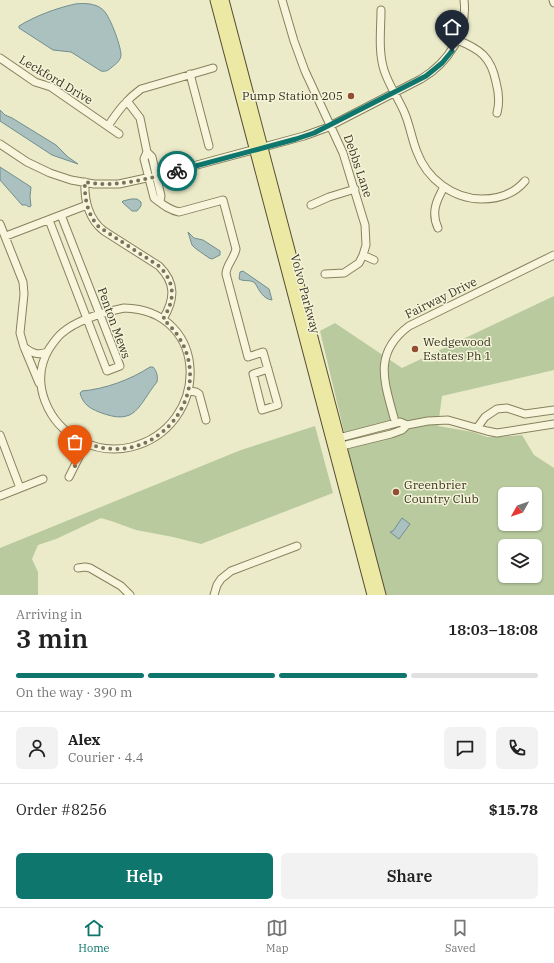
<!DOCTYPE html>
<meta charset="utf-8">
<style>
:root{--surface:#fff;--page:#f2f2f2;--text:#222;--muted:#767676;--line:#e0e0e0;--accent:#0f766e}
body{margin:0;font-family:"IBM Plex Serif",serif;background:var(--page);color:var(--text);height:100vh;display:flex;flex-direction:column;font-size:15px;white-space:nowrap}
*{box-sizing:border-box;margin:0}
p{font-size:13px;color:var(--muted)}
.icon{flex:none;width:22px;height:22px;fill:none;stroke:currentColor;stroke-width:2;stroke-linecap:round;stroke-linejoin:round}
.map{position:relative;height:595px;overflow:hidden}
.side{display:flex;flex-direction:column;background:var(--surface);flex:1}
.side>*{flex:none}
.needle{width:26px;rotate:230deg}
.tools{position:absolute;left:498px;top:487px;display:grid;gap:8px}
.tools a{display:grid;place-items:center;width:44px;height:44px;border-radius:6px;background:var(--surface);box-shadow:0 1px 3px #0004;font-size:20px}
.pin{position:absolute;display:grid;place-items:center;width:34px;height:34px;color:#fff;margin:-41px -17px;border-radius:50% 50% 50% 0;rotate:-45deg;box-shadow:0 0 4px #0007}
.pin .icon{rotate:45deg}
.courier{position:absolute;display:grid;place-items:center;width:40px;height:40px;margin:-20px;border:3px solid #0f766e;border-radius:50%;background:#fff;color:#222;box-shadow:0 1px 5px #0007}
.summary em{font-style:normal;font-weight:600}
.summary div{display:flex;flex-direction:column-reverse}
.summary{display:flex;align-items:center;justify-content:space-between;height:68px;padding:0 16px}
h1{font-size:26px;font-weight:600;line-height:30px}
.bar{display:grid;grid-template-columns:repeat(4,1fr);gap:6px 4px;align-content:center;height:48px;padding:0 16px}
.bar i{height:5px;border-radius:3px;background:var(--line)}
.bar .on{background:var(--accent)}
.bar p{grid-column:span 4}
.line{display:flex;align-items:center;gap:10px;padding:0 16px;border-top:1px solid var(--line)}
.line div{flex:1}
.round{display:grid;place-items:center;flex:none;width:42px;height:42px;border-radius:6px;background:var(--page)}
.cta{display:flex;gap:8px;margin-top:auto;padding:8px 16px}
.cta a{flex:1;height:46px;border-radius:6px;background:var(--accent);color:#fff;font-size:16px;font-weight:600;line-height:46px;text-align:center}
.cta a+a{background:var(--page);color:var(--text)}
.tabs{display:flex;justify-content:space-around;align-items:center;height:56px;border-top:1px solid var(--line);background:var(--surface);font-size:11px;color:var(--muted)}
.tabs a{display:grid;justify-items:center;gap:2px}
.tabs .on{color:var(--accent)}
.map>svg:first-child{display:block}
.green{fill:#b8ca9e;fill-rule:evenodd}
.water{fill:#aac1c0;stroke:#718e8f}
.lines{fill:none;stroke-linecap:round;stroke-linejoin:round}
.minor-casing{stroke:#87805f;stroke-width:9}
.major-casing{stroke:#564d33;stroke-width:11}
.minor{stroke:#f7f6dc;stroke-width:7}
.major{stroke:#ece9a5;stroke-width:9}
.done{stroke:#78735c;stroke-width:4;stroke-dasharray:0 7.2}
.route{stroke:#0f766e;stroke-width:5}
.poi-dot{fill:#934d33;stroke:#f4f4d9;stroke-width:1.5}
.labels{text-anchor:middle;stroke-width:3;stroke-linejoin:round;paint-order:stroke}
.street-label{font-size:12px;fill:#393321;stroke:#f4f4d9}
.poi-label{font-size:12px;fill:#393321;stroke:#f4f4d9;text-anchor:start}
</style>
<div class="map">
<svg width="554" height="595" viewBox="0 0 554 595">
<rect width="100%" height="100%" fill="#ecebc9"/>
<path class="green" d="M554,296V370L442,396L438,426L473,432L487,437H498L522,435L534,455L554,468V595H385L350,457L320,331L335,323L402,368ZM505,494H535V524H505ZM505,546H535V576H505Z
M315,426L333,493L201,544L173,537L136,530L114,522L101,518L56,539L38,545L32,559L38,572V595H0V548L241,450Z"/>
<path class="water" d="M75,4C83,3 95,3 102,9C109,13 121,46 121,55C121,60 116,64 112,67C109,70 106,72 101,71L71,52L53,50L19,28V26C35,16 57,8 75,4Z
M0,110L5,115L12,118L56,145L68,157L78,164L52,155L0,121Z
M0,167L31,187L30,197L31,206L29,207L26,205H22L0,180Z
M131,199H137L141,202V206L137,211H132L122,202L123,201Z
M188,232L194,238L203,240L220,251V255L212,259L209,258L195,248L192,245Z
M243,271L269,289L272,300C263,299 259,290 255,283C250,279 244,282 239,279L240,272Z
M150,367H153C157,371 158,377 157,382C138,405 137,427 99,412C89,408 83,404 80,393L82,391C105,389 130,380 150,367Z
M402,518L410,524L399,539L390,532L393,531Z"/>
<g class="lines">
<g class="minor-casing">
<path id="minor" d="M282,0L294,41L305,71L343,153L365,225L366,245L363,255L359,263L344,273L325,274
M553,0L554,3
M381,10C381,29 378,51 384,70C389,86 399,99 405,114C410,126 412,140 417,152C427,179 453,199 482,199C499,199 514,194 525,181
M457,40C480,49 491,57 496,82C499,93 500,102 497,113
M0,58L35,82L51,87L119,134
M190,74L209,146
M127,101L140,118L147,152L152,157L161,196L160,202
M108,126C118,111 127,99 141,89L213,68
M0,144L27,162L50,173L71,180L94,184H119L160,175L304,136L326,128L421,79C448,63 468,33 464,0
M147,152L144,159L154,198C162,204 169,210 179,212L223,200L236,249C234,259 226,265 226,274L248,357L263,352L278,405L262,410L253,374L268,369
M85,182C84,200 89,220 104,231L159,266C176,283 175,299 163,319
M311,205L329,197L355,189
M49,220L107,371L120,366L61,215
M0,224L23,282L24,294L20,333L24,347L39,383
M438,228C431,213 436,201 444,187
M6,236L87,205
M363,255L374,260
M124,308C211,310 211,427 131,447C114,451 97,449 81,441C48,424 29,383 49,349C53,343 57,337 62,333C77,320 105,312 124,308Z
M24,347C32,353 38,356 47,352
M188,391L196,392L199,394L206,420
M394,418C384,381 373,353 409,326L554,255
M407,425L428,421L448,420L487,431L497,433L554,424
M477,428L485,417L497,409L507,408L525,414L554,410
M0,435L20,488
M335,439L400,422L407,425L402,430L391,434L338,447
M69,477L86,443
M0,496L43,479
M78,568L85,567L90,568L121,586L130,595
M214,595L217,585L221,579L231,571L297,546"/>
</g>
<g class="major-casing">
<path id="major" d="M215,0L372,595
M224,0L381,595"/>
</g>
<use href="#minor" class="minor"/>
<use href="#major" class="major"/>
</g>
<g class="lines">
<path class="done" d="M75,466L86,443C163,474 229,377 163,319C175,300 176,283 159,266L99,227C88,216 84,198 85,182C115,188 148,179 177,171"/>
<path class="route" d="M177,171L296,139L314,133L426,76L442,63L452,51"/>
</g>
<g class="poi-dot">
<circle cx="351" cy="96" r="4"/>
<circle cx="415" cy="349" r="4"/>
<circle cx="396" cy="492" r="4"/>
</g>
<g class="labels">
<g class="street-label">
<text transform="translate(56 80) rotate(31)" y="4">Leckford Drive</text>
<text transform="translate(358 166) rotate(71)" y="4">Debbs Lane</text>
<text transform="translate(305 294) rotate(75)" y="4">Volvo Parkway</text>
<text transform="translate(441 298) rotate(-26)" y="4">Fairway Drive</text>
<text transform="translate(114 323) rotate(70)" y="4">Penton Mews</text>
</g>
<g class="poi-label">
<text x="343" y="100" text-anchor="end">Pump Station 205</text>
<text x="423" y="346">Wedgewood<tspan x="423" dy="14">Estates Ph 1</tspan></text>
<text x="404" y="489">Greenbrier<tspan x="404" dy="14">Country Club</tspan></text>
</g>
</g>
</svg>
<div class="tools">
<a><svg class="needle" viewBox="-14 -14 28 28"><path d="M0-13l5 13h-10z" fill="#e53935"/><path d="M0 13l5-13h-10z" fill="#767676"/></svg></a>
<a><svg class="icon" aria-label="layers" viewBox="0 0 24 24"><path d="M12 4l9 5-9 5-9-5zM3 14l9 5 9-5"/></svg></a>
</div>
<div class="pin" style="left:75px;top:466px;background:#ea580c"><svg class="icon" aria-label="bag" viewBox="0 0 24 24"><path d="M5 8h14l-1 12H6zM9 8a3 3 0 0 1 6 0"/></svg></div>
<div class="pin" style="left:452px;top:51px;background:#1f2937"><svg class="icon" aria-label="home" viewBox="0 0 24 24"><path d="M3 11l9-7 9 7M6 9v11h12V9"/></svg></div>
<div class="courier" style="left:177px;top:171px"><svg class="icon" aria-label="bike" viewBox="0 0 24 24"><circle cx="6" cy="16" r="4"/><circle cx="18" cy="16" r="4"/><path d="M6 16l4-8h5l3 8M10 8l3 8H6M13 5h3"/></svg></div>
</div>
<section class="side">
<div class="summary"><div><h1>3 min</h1><p>Arriving in</p></div><em>18:03–18:08</em></div>
<div class="bar"><i class="on"></i><i class="on"></i><i class="on"></i><i></i><p>On the way · 390 m</p></div>
<div class="line" style="height:72px"><a class="round"><svg class="icon" aria-label="person" viewBox="0 0 24 24"><circle cx="12" cy="8" r="4"/><path d="M4 21q1-7 8-7t8 7"/></svg></a><div><b>Alex</b><p>Courier · 4.4</p></div><a class="round"><svg class="icon" aria-label="chat" viewBox="0 0 24 24"><path d="M4 5h16v11H9l-5 4z"/></svg></a><a class="round"><svg class="icon" aria-label="phone" viewBox="0 0 24 24"><path d="M5 4h4l2 5-3 2q2 4 5 5l2-3 5 2v4C11 20 4 13 5 4z"/></svg></a></div>
<div class="line" style="height:52px"><div>Order #8256</div><b>$15.78</b></div>
<div class="cta"><a>Help</a><a>Share</a></div>
</section>
<nav class="tabs">
<a class="on"><svg class="icon" aria-label="home" viewBox="0 0 24 24"><path d="M3 11l9-7 9 7M6 9v11h12V9"/></svg>Home</a>
<a><svg class="icon" aria-label="map" viewBox="0 0 24 24"><path d="M3 6l6-2 6 2 6-2v14l-6 2-6-2-6 2zM9 4v14M15 6v14"/></svg>Map</a>
<a><svg class="icon" aria-label="saved" viewBox="0 0 24 24"><path d="M7 4h10v16l-5-4-5 4z"/></svg>Saved</a>
</nav>
